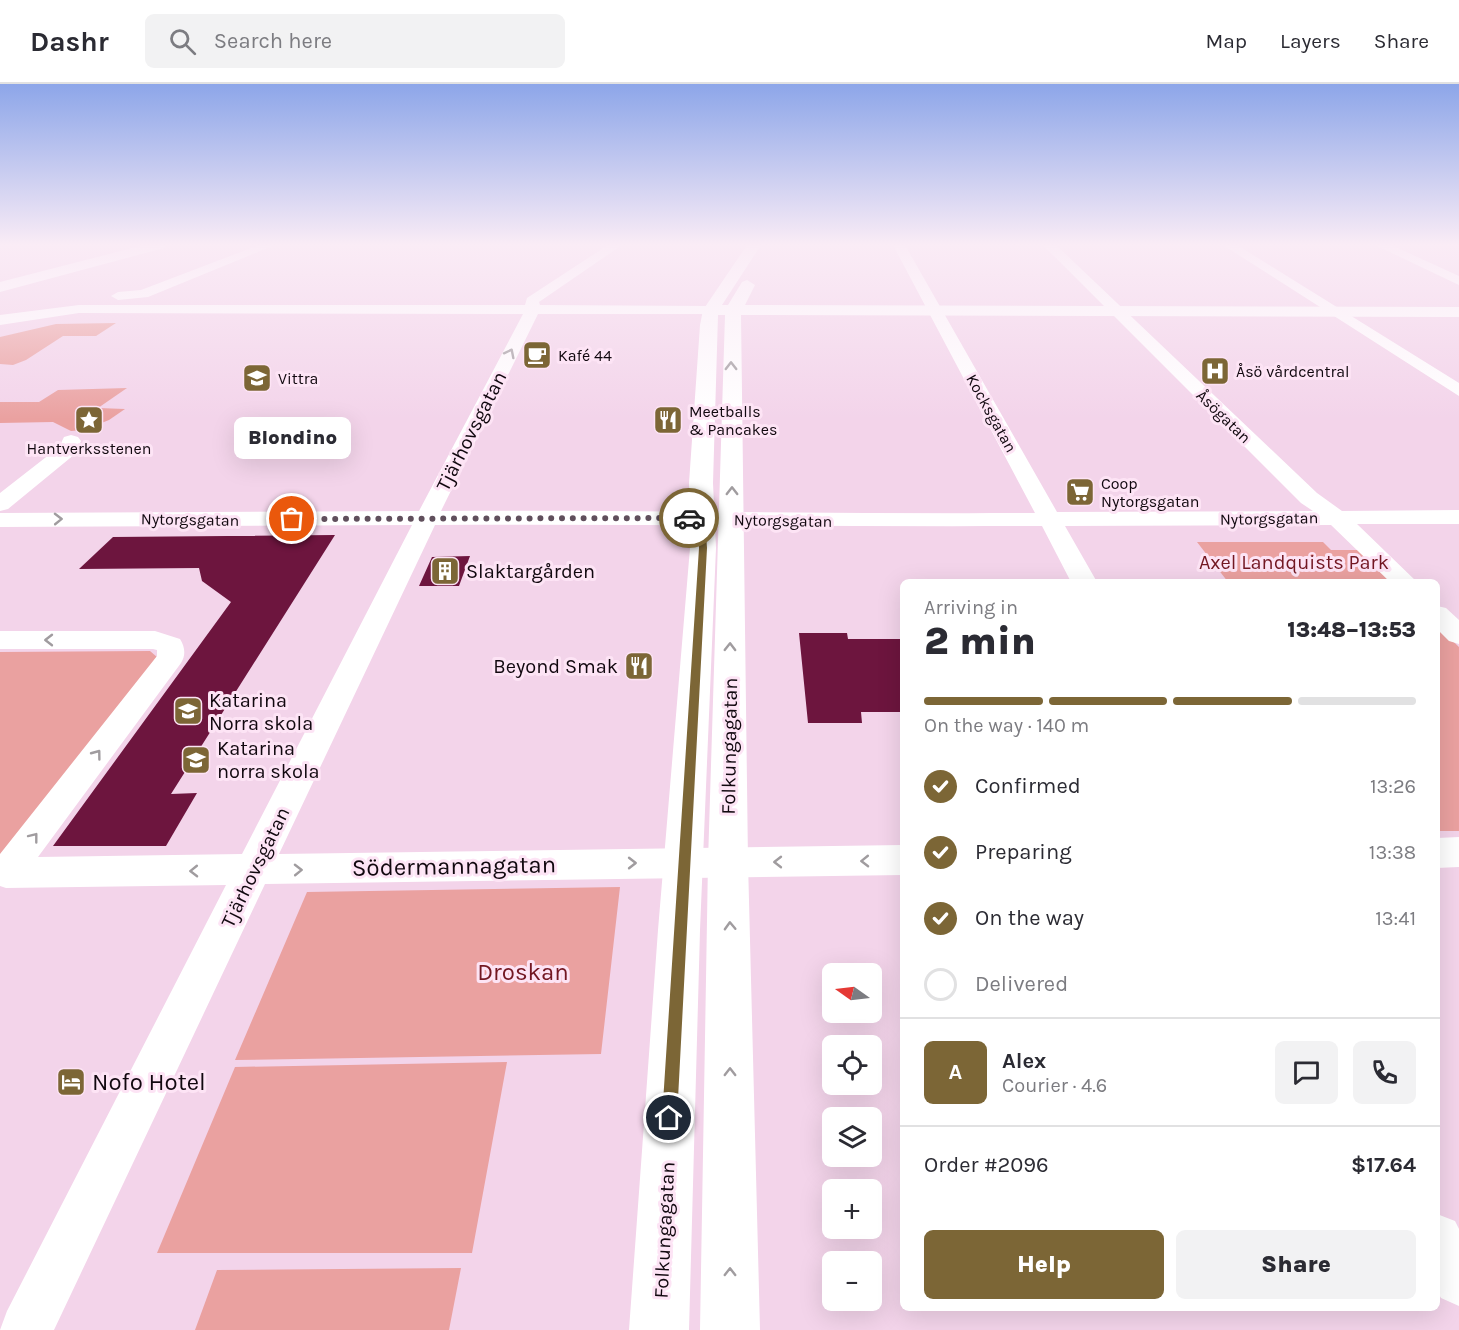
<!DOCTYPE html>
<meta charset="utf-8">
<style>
:root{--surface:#fff;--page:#f2f2f3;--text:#2b2b33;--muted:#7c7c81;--line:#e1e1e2;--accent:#7c6636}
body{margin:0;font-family:Karla,sans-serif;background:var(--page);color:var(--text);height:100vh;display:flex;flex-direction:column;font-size:22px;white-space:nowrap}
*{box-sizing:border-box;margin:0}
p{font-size:20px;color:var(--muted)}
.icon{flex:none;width:33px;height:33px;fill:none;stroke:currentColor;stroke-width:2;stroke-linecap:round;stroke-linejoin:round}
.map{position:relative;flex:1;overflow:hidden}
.details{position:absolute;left:900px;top:495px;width:540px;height:732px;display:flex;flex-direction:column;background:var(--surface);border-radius:9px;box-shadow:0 6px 24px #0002}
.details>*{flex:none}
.needle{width:39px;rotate:284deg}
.tools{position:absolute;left:822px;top:879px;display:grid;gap:12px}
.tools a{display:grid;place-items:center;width:60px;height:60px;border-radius:9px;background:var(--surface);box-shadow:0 6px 24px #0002;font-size:30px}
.pin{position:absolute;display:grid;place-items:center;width:51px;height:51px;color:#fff;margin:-26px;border:3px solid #fff;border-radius:50%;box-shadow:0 2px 6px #0007}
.courier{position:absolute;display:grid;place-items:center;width:60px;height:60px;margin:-30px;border:4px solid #7c6636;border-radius:50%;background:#fff;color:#222;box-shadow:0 2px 8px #0007}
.bubble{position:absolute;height:42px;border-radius:9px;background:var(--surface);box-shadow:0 6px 24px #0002;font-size:20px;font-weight:800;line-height:42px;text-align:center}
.headline em{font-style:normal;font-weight:800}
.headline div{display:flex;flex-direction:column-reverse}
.headline{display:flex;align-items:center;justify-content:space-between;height:102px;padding:0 24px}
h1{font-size:39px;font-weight:800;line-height:45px}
.bar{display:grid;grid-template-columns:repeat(4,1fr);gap:9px 6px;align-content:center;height:72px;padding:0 24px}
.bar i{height:8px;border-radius:4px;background:var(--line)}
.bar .selected{background:var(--accent)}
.bar p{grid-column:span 4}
.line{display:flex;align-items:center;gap:15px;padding:0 24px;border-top:2px solid var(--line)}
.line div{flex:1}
.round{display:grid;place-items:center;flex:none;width:63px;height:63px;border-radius:9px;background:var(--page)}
ol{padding:0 24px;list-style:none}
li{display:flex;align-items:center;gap:18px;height:66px}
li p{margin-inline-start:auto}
li .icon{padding:6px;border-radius:50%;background:var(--accent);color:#fff;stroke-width:4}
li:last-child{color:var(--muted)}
li i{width:33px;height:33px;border:3px solid var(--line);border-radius:50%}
.button{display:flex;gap:12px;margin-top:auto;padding:12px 24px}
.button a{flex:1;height:69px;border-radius:9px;background:var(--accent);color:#fff;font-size:24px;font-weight:800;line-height:69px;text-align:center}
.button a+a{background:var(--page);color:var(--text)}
header{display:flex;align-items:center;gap:36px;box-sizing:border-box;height:84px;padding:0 30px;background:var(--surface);border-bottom:2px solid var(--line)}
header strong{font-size:28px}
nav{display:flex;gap:33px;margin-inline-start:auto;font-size:21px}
.search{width:420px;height:54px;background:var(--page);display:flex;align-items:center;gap:15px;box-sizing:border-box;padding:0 21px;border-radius:9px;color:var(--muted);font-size:22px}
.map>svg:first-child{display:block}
.green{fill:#eaa1a0}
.building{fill:#6d153e}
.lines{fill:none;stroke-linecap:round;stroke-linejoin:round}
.street{fill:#fff;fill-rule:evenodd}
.secondary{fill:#fff;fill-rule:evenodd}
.oneway{stroke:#a09c9f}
.route{fill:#7c6636}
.done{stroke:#604f5c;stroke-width:6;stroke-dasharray:0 10.8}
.labels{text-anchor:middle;stroke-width:6;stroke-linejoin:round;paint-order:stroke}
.far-poi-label{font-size:16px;fill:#11080f;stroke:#fde4f5;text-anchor:start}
.far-street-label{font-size:16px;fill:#11080f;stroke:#fde4f5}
.street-label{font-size:20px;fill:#11080f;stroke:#fde4f5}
.park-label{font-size:20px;fill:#731722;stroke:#fde4f5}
.poi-label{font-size:20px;fill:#11080f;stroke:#fde4f5;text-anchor:start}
.near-street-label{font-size:24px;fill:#11080f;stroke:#fde4f5}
.near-park-label{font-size:24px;fill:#731722;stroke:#fde4f5}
.near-poi-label{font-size:24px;fill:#11080f;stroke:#fde4f5;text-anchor:start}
</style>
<header>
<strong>Dashr</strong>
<div class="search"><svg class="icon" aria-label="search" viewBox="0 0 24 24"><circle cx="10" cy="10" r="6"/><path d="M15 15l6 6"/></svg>Search here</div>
<nav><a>Map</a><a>Layers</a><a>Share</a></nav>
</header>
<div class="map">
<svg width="1459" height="1246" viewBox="0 0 1459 1246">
<rect width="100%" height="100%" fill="#f3d4ea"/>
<path class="green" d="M116,239L96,252H63L26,276L13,281L0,280V253L56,240Z
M127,304L98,324L125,325L109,336L84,346L71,347L53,338L0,339V318H39L58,306Z
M1197,458H1323L1331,466H1358L1391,498H1228Z
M1437,542L1459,563V747H1437Z
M150,567L157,573L0,771V568Z
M620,803L601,970L235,976L307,808Z
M507,978L472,1169H157L235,983Z
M461,1184L449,1246H195L217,1186Z"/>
<path class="building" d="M335,451L171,710L197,709L166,762H53L231,518L202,497L199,484L79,485L113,453Z
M470,472L459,502H419L432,473Z
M799,549H847L848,555H903V628H861L862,639H808Z"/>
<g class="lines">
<path class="street" d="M259,161H275L148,213L118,216L111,212L118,208L141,206Z
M608,161H622L539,218L540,221L711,222L718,226L711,230H538L441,427C639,426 837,430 1035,429L893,161H905L1057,428L1313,427L1301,419L1043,161H1056L1317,409L1342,427L1459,426V440H1357L1417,498H1390L1331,441L1065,442L1097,498H1071L1042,442C839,443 637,440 435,441L279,770L903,761V791L265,800L54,1246H0L7,1227L226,801L6,804L0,802V770L157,572V566L153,565H0V547H155L180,555C185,563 186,571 181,579L38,773L242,770L412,441L0,443V429L419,427L523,230L79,229L0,241V231L79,221H525L527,214Z
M1223,161H1237L1459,299V312Z
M1375,161H1391L1459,192V201Z
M71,351L78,353L81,357L75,370L8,425L0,427V409L59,363L64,353Z
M1437,522L1446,524L1459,536V560L1449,557L1437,545Z
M1459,753V783L1437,784V754Z
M1437,1130L1455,1137L1459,1145V1222L1441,1214L1437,1207Z"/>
<path class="secondary" d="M144,161H166L164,164L0,208V198Z
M747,161H761L722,221H728L742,198L747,196L755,201L745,221L1459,223V233L741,231L748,778L760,1246H700L708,778L725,231H718L713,399L716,464L700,846L689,1246H629L658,846L690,464L689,399L700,241L703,226Z"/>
</g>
<defs><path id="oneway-chevron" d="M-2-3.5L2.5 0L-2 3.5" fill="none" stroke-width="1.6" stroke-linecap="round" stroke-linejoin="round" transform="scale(1.5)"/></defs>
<g class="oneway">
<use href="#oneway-chevron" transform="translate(510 269) rotate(-63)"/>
<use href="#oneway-chevron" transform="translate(731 282) rotate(-90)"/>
<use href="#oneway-chevron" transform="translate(732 407) rotate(-90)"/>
<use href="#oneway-chevron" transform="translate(58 435) rotate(-1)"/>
<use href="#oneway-chevron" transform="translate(49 556) rotate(180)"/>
<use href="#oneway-chevron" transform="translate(730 563) rotate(-89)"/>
<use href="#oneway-chevron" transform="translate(97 670) rotate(-53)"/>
<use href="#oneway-chevron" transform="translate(34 753) rotate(-52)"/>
<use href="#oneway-chevron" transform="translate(865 777) rotate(179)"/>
<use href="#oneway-chevron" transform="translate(778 778) rotate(-180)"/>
<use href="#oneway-chevron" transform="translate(632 779)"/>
<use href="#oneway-chevron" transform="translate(298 786) rotate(-1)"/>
<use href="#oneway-chevron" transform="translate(194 787) rotate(179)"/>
<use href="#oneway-chevron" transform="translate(730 842) rotate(-92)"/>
<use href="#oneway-chevron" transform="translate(730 988) rotate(-90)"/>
<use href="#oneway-chevron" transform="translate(730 1188) rotate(-90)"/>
</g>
<linearGradient id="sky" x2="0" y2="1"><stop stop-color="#8da6e9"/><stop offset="0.48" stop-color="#faecf6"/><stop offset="1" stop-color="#faecf6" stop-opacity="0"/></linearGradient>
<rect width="1459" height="335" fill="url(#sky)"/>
<path class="route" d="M702,432L705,435L707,464L677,1034L675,1039L669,1042L664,1039L662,1034L699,464L698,437L686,434Z"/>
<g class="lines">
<path class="done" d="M292,435L689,434"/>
</g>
<defs>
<g id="cafe-square" transform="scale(1.5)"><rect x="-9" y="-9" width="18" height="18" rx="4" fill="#7c6636" stroke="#fde4f5"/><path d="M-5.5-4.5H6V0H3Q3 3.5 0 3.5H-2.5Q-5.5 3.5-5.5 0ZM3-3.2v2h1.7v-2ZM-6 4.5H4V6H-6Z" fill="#fff"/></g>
<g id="hospital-square" transform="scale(1.5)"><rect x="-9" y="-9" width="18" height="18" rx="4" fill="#7c6636" stroke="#fde4f5"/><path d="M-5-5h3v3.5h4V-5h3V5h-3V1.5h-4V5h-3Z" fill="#fff"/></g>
<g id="school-square" transform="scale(1.5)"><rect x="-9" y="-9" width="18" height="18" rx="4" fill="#7c6636" stroke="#fde4f5"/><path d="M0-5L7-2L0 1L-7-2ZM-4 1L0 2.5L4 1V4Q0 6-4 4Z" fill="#fff"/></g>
<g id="sight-square" transform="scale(1.5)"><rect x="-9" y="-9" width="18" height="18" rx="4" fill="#7c6636" stroke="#fde4f5"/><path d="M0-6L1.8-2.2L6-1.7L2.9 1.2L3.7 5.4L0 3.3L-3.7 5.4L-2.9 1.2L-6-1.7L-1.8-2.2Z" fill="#fff"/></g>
<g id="restaurant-square" transform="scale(1.5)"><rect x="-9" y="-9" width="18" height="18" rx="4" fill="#7c6636" stroke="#fde4f5"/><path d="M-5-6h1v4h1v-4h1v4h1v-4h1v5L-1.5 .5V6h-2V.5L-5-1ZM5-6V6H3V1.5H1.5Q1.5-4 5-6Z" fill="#fff"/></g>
<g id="supermarket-square" transform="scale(1.5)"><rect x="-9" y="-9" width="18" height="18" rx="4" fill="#7c6636" stroke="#fde4f5"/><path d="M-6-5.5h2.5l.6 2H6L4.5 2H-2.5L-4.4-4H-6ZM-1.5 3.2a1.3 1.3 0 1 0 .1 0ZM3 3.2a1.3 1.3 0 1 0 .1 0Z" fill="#fff"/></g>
<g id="building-square" transform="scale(1.5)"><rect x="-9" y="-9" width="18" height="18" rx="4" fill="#7c6636" stroke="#fde4f5"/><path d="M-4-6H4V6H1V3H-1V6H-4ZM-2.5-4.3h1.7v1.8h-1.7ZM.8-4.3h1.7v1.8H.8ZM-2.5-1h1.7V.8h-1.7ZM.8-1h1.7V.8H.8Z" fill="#fff"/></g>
<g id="hotel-square" transform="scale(1.5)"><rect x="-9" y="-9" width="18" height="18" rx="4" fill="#7c6636" stroke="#fde4f5"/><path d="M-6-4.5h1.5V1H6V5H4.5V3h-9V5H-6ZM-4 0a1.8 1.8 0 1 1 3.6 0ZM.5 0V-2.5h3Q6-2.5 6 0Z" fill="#fff"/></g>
</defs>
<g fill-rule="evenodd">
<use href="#cafe-square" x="537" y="271"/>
<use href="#hospital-square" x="1215" y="287"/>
<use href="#school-square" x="257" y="294"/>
<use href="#sight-square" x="89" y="336"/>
<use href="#restaurant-square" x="668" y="336"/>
<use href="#supermarket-square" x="1080" y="408"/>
<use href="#building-square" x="445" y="487"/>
<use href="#restaurant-square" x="639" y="582"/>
<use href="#school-square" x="188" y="627"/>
<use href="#school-square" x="196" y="676"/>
<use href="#hotel-square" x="71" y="998"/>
</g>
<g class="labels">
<g class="far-poi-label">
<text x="558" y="277">Kafé 44</text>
<text x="1236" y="293">Åsö vårdcentral</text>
<text x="278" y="300">Vittra</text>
<text x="689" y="333">Meetballs<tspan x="689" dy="18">&amp; Pancakes</tspan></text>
<text x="89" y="370" text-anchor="middle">Hantverksstenen</text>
<text x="1101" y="405">Coop<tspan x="1101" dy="18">Nytorgsgatan</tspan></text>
</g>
<g class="far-street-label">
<text transform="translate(992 329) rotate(61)" y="6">Kocksgatan</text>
<text transform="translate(1224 332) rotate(44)" y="6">Åsögatan</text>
<text transform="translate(1269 434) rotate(-1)" y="6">Nytorgsgatan</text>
<text transform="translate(190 435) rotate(1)" y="6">Nytorgsgatan</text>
<text transform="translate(783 436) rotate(1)" y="6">Nytorgsgatan</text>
</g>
<g class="street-label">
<text transform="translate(471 347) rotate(-63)" y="7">Tjärhovsgatan</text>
<text transform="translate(729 662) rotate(-89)" y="7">Folkungagatan</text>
<text transform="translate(255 783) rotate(-64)" y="7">Tjärhovsgatan</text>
<text transform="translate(664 1146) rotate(-87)" y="7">Folkungagatan</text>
</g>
<g class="park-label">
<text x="1294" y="485">Axel Landquists Park</text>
</g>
<g class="poi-label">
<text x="466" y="494">Slaktargården</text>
<text x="618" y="589" text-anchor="end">Beyond Smak</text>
<text x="209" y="623">Katarina<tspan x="209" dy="23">Norra skola</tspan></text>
<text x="217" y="671">Katarina<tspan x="217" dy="23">norra skola</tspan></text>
</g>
<g class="near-street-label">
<text transform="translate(454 782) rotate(-1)" y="8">Södermannagatan</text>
</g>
<g class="near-park-label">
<text x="523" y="896">Droskan</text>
</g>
<g class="near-poi-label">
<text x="92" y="1006">Nofo Hotel</text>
</g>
</g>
</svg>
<div class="tools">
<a><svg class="needle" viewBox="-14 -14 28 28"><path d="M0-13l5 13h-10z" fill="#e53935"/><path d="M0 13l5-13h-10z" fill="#7c7c81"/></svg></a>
<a><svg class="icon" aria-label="locate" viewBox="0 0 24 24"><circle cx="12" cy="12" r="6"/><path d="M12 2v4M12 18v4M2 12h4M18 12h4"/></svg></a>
<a><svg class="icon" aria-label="layers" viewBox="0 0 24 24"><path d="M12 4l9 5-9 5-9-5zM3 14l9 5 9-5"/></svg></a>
<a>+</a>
<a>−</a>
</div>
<div class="pin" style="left:292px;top:435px;background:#ea580c"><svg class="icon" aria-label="bag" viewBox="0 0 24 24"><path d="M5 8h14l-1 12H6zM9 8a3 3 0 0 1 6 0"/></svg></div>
<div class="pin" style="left:669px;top:1034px;background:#1f2937"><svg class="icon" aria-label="home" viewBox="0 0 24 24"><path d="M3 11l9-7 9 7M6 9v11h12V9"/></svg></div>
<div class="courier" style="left:689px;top:434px"><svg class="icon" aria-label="car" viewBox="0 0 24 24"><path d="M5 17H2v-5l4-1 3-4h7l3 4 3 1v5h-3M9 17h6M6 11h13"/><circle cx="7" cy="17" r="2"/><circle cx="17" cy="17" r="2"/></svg></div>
<div class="bubble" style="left:234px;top:333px;width:117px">Blondino</div>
<section class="details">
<div class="headline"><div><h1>2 min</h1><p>Arriving in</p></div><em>13:48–13:53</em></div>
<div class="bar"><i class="selected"></i><i class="selected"></i><i class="selected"></i><i></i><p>On the way · 140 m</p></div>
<ol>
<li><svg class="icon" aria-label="check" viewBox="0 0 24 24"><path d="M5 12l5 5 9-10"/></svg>Confirmed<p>13:26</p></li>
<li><svg class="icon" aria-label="check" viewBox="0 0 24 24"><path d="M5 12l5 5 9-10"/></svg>Preparing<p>13:38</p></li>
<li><svg class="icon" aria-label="check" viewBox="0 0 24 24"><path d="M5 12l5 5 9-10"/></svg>On the way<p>13:41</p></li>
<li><i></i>Delivered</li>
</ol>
<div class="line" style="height:108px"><b class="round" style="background:var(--accent);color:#fff">A</b><div><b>Alex</b><p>Courier · 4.6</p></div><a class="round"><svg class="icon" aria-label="chat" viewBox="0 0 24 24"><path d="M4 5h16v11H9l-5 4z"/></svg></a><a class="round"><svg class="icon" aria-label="phone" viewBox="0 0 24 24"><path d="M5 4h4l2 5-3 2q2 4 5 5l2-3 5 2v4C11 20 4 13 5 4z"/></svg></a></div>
<div class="line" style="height:78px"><div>Order #2096</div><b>$17.64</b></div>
<div class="button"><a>Help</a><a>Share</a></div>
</section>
</div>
